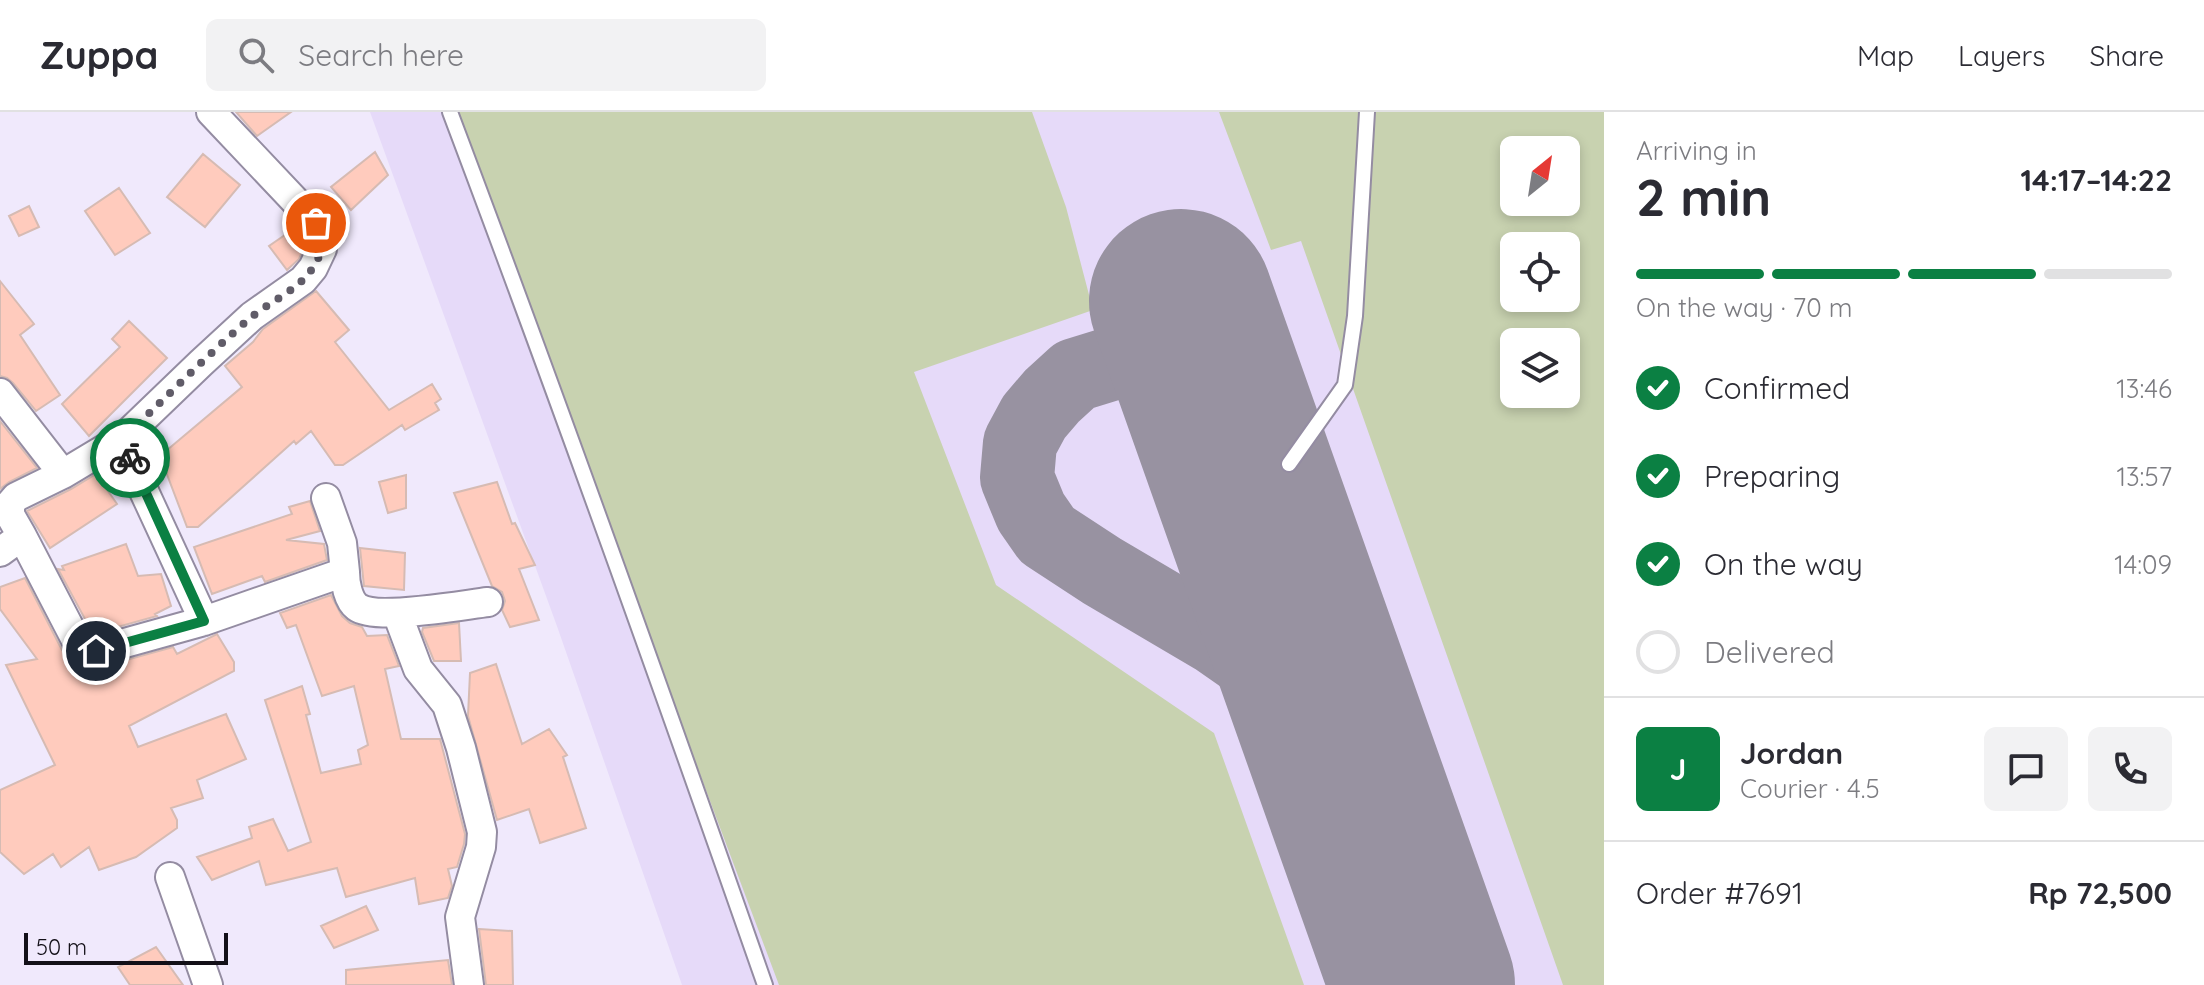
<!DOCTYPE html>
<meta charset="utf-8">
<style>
:root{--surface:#fff;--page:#f2f2f3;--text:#2b2b33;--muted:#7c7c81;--line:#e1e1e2;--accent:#0b8043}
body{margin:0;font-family:Quicksand,sans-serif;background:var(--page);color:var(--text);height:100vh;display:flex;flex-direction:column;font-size:30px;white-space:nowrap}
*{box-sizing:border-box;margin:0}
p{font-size:26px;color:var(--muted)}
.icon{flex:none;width:44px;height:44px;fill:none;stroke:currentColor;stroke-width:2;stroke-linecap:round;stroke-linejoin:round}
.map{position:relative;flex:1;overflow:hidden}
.panel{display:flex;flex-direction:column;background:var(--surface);width:600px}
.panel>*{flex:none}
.needle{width:52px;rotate:30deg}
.buttons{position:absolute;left:1500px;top:24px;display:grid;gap:16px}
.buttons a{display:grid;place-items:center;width:80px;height:80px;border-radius:12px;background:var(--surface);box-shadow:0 4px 12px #0003;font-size:40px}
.scale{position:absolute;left:24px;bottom:20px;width:204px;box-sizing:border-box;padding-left:8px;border:4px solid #131018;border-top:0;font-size:22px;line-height:28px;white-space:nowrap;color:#131018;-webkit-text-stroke:6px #f0e9fc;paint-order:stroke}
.pin{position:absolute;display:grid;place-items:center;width:68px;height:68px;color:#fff;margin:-34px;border:4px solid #fff;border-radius:50%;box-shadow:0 2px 8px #0007}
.courier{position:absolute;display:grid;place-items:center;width:80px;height:80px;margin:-40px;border:6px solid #0b8043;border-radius:50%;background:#fff;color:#222;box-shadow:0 2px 10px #0007}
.headline em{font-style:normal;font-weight:700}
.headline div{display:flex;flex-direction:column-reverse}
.headline{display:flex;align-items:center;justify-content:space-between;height:136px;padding:0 32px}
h1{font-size:52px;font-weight:700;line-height:60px}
.bar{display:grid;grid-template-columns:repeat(4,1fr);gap:12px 8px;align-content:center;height:96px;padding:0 32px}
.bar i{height:10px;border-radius:6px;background:var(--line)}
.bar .active{background:var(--accent)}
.bar p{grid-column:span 4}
.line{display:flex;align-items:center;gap:20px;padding:0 32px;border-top:2px solid var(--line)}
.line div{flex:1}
.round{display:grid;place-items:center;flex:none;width:84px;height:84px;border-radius:12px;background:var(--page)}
ol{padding:0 32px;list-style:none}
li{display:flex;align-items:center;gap:24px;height:88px}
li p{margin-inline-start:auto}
li .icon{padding:8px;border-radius:50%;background:var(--accent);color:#fff;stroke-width:4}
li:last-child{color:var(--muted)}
li i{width:44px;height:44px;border:4px solid var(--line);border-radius:50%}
header{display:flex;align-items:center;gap:48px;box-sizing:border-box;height:112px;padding:0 40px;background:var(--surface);border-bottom:2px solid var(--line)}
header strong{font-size:38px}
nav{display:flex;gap:44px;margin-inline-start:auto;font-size:28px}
.search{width:560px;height:72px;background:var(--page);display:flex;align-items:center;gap:20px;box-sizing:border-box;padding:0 28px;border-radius:12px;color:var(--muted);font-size:30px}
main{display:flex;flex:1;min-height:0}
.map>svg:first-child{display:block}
.built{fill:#e6daf9;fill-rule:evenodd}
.green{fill:#c8d2b0;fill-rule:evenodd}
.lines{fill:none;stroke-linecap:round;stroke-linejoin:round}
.taxiway{stroke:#9892a1;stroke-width:74}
.runway{stroke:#9892a1;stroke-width:184}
.building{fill:#ffcbbd;stroke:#d6bbb3;stroke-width:2}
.service-casing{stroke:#948ca2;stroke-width:18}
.minor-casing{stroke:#948ca2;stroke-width:32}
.service{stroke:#fff;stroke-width:14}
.minor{stroke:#fff;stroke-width:28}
.done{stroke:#605c68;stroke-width:8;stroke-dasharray:0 14.4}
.route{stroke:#0b8043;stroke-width:10}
</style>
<header>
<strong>Zuppa</strong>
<div class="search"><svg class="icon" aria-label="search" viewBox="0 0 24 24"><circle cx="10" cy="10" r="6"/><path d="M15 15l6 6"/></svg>Search here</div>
<nav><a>Map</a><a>Layers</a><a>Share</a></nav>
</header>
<main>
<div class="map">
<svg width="1604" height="873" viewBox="0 0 1604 873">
<rect width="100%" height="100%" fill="#f0e9fc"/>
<path class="built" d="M370,0H1604V873H682L558,517ZM1514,38H1566V90H1514ZM1514,134H1566V186H1514ZM1514,230H1566V282H1514Z"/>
<path class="green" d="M454,0H1032L1066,95L1093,198L914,260L996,473L1214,621L1304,873H779L521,185Z
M1219,0H1604V873H1563L1301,129L1271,138ZM1514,38H1566V90H1514ZM1514,134H1566V186H1514ZM1514,230H1566V282H1514Z"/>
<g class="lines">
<path class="taxiway" d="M1281,472L1290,440L1293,382L1289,352L1279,311L1269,281L1252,260L1225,246L1198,239L1156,238L1075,263L1052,284L1034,305L1020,331L1017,366L1031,400L1047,423L1102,459L1214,525L1257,555L1290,583L1320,619L1349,663"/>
<path class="runway" d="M1181,189L1423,873"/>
</g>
<path class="building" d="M236,0H291L257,24Z
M375,40L388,63L351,98L331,75Z
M203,42L240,73L205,115L167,85Z
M119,76L150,121L115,143L85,99Z
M29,94L39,115L19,124L9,104Z
M295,116L305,129V133L299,147L287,158L269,134Z
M0,169L34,212L20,223L60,283L36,299L13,271L7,266L0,264Z
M316,179L349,218L335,230L389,298L432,272L441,287L435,291L439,298L405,318L402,313L343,353H335L311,319L296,332L294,329L198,415H187L160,344L242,275L225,254L253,230L263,217Z
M129,209L167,246L89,324L62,292L120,235L112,227Z
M0,309L37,356L9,370L0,377Z
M96,362L117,392L50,436L27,399L71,377Z
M406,363V396L388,401L379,370Z
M497,370L512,412L515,411L535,453L519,457L539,508L510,515L502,498L505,489L502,480L492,474L454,381Z
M310,389L320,419L286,428L324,432L327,448L265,470L262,464L212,482L194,435L292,402L289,395Z
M126,432L138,464L161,462L171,494L155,502L157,504L96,521L92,520L58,457L64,458L62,454Z
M360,436L405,441L404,478L364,474Z
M25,466L62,538L78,551L91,555H101L173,535L177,542L217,522L234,550V559L129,614L138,635L226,602L246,647L197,668L203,686L171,696L177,708V716L136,745L99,758L89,735L61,755L53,742L24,762L0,740V678L55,653L6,553L37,547L0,497V475Z
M331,483L342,504L350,511L362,515L367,524L387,523L399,554L385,557L401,627H440L465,722L464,732L457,755L448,757L452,774L448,786L419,792L415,766L346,785L337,756L266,773L259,749L212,768L197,745L252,726L249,715L273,707L288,739L311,730L265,588L302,574L310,602L306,603L321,661L361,652L358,638L368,633L354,574L322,584L296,513L287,516L280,501Z
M459,511L461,549H434L422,520L423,516Z
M496,552L522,632L549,617L567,643L563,645L586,716L540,731L529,697L497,708L468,604L470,561Z
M366,794L378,818L334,836L321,814Z
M479,817L512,819L513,873H486Z
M156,835L183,873H130L118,855Z
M448,848L452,873H346V858Z"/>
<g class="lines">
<g class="service-casing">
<path id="service" d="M450,0C559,289 663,581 765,873
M1289,352L1345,273L1355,204L1367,0"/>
</g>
<g class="minor-casing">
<path id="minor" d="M211,0L316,111L322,124V137L313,156L303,168L252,204L201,251L123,326L63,362L16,385L10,392V403L22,424L77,530L84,535L96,539L204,509L345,460C345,471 348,488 357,495C376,509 462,493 488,490
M0,281L63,362
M123,326L136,362L204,509
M326,386L342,431L345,460
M0,440L22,424
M397,501L418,557L447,593L461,636L482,720L481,735L460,805L469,873
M170,765L208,873"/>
</g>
<use href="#service" class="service"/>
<use href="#minor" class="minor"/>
</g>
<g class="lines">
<path class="done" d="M130,346L123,326C165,287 205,245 249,207C269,190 297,179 312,157C323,142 324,128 316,111"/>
<path class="route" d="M96,539L204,509L130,346"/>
</g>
</svg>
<div class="buttons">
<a><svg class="needle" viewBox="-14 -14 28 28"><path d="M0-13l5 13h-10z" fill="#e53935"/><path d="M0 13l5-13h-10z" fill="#7c7c81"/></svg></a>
<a><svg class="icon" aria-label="locate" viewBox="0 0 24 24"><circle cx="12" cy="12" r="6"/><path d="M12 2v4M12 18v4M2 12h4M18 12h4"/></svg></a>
<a><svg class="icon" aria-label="layers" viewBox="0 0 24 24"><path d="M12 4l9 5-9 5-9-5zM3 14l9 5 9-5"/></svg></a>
</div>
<div class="scale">50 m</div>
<div class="pin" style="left:316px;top:111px;background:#ea580c"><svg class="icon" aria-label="bag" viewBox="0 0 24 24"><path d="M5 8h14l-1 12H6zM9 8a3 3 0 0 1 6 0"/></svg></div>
<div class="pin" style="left:96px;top:539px;background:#1f2937"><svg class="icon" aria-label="home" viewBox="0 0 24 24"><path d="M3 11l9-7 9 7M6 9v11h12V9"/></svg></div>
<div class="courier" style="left:130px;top:346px"><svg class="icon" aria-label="bike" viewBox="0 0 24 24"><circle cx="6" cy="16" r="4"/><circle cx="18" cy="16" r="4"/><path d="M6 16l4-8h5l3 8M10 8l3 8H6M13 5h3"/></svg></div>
</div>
<section class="panel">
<div class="headline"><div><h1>2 min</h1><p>Arriving in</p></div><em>14:17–14:22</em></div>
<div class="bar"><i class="active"></i><i class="active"></i><i class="active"></i><i></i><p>On the way · 70 m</p></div>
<ol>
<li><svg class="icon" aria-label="check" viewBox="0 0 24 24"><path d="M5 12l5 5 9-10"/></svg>Confirmed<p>13:46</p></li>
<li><svg class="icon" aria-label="check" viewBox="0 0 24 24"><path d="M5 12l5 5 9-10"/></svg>Preparing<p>13:57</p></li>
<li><svg class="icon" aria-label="check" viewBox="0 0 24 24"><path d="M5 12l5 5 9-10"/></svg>On the way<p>14:09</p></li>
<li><i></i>Delivered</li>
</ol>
<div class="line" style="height:144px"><b class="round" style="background:var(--accent);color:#fff">J</b><div><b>Jordan</b><p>Courier · 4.5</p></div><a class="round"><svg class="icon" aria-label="chat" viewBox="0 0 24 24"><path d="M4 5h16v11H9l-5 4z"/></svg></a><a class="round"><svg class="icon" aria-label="phone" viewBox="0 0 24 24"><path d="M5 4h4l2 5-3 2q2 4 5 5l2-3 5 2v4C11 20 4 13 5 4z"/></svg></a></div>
<div class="line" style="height:104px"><div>Order #7691</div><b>Rp 72,500</b></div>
</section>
</main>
